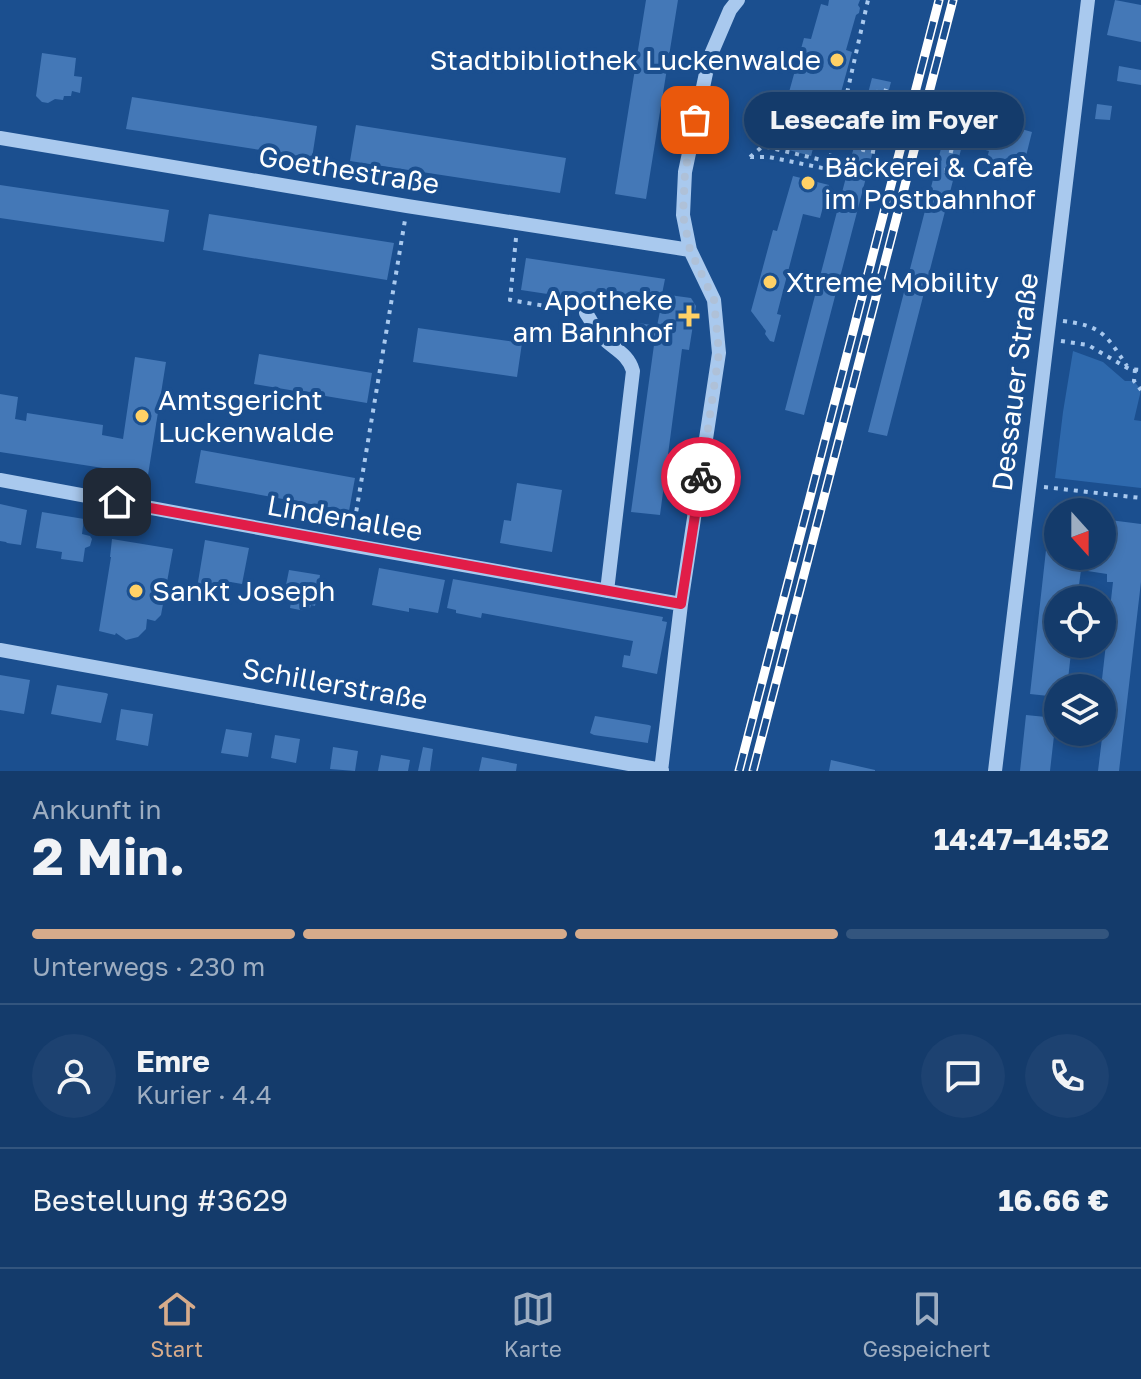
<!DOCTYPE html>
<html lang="de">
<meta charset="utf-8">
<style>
:root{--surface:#143b6b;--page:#1d4271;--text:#f1f3f6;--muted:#9dadc1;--line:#33557e;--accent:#d6ab8b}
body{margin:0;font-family:"Golos Text",sans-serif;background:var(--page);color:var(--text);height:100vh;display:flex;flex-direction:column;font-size:30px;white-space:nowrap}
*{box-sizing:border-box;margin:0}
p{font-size:26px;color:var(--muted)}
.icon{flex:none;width:44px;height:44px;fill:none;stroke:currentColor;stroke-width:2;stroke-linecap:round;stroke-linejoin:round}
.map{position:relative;height:771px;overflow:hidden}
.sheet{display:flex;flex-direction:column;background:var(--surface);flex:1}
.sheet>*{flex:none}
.needle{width:52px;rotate:159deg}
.tools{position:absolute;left:1044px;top:498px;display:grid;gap:16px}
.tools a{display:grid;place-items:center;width:72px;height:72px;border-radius:50%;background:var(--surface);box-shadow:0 4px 12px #0003,0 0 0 2px var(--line);font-size:40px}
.pin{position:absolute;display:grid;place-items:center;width:68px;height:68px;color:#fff;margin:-34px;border-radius:16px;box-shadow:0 4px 12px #0006}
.courier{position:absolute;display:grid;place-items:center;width:80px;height:80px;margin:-40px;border:6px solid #e11d48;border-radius:50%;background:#fff;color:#222;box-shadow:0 2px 10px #0007}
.bubble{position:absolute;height:56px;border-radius:28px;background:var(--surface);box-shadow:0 4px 12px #0003,0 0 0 2px var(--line);font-size:26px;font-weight:700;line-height:56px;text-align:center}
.head em{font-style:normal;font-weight:700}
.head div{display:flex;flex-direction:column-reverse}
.head{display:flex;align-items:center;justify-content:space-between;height:136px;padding:0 32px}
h1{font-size:52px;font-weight:700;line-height:60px}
.bar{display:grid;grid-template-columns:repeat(4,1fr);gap:12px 8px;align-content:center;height:96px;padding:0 32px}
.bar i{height:10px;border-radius:6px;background:var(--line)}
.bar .on{background:var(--accent)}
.bar p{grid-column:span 4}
.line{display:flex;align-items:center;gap:20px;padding:0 32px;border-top:2px solid var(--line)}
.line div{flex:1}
.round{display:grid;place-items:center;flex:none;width:84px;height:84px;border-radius:42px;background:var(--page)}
.tabs{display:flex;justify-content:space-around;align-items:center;height:112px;border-top:2px solid var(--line);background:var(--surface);font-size:22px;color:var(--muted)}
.tabs a{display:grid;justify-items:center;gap:4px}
.tabs .on{color:var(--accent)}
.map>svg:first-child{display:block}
.pitch{fill:#2e69ad}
.building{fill:#4478b7}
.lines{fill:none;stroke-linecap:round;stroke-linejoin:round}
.path{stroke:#a9c9ee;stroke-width:4;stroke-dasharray:4 6;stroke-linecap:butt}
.minor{stroke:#a9c9ee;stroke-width:14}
.rail-casing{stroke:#fff;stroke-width:9}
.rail{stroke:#1b4f8f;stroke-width:6;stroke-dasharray:18;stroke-linecap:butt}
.done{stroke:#afc1d8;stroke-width:8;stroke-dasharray:0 14.4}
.route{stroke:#e11d48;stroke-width:10}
.poi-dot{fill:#ffd166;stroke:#1b4f8f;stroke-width:3}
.labels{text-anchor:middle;stroke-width:8;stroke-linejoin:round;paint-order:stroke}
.poi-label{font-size:28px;fill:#fff;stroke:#1b4f8f;text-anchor:start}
.street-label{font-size:28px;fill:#fff;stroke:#1b4f8f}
</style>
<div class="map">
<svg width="1141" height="771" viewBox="0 0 1141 771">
<rect width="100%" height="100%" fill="#1b4f8f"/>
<path class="pitch" d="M1073,351L1103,362L1125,381H1134L1141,390L1134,420L1141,421V488L1055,478L1063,412Z"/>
<path class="building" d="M646,0H678L646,199L615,194Z
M829,0H860L858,5L860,8L859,13L856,15L846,50L852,52L840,96L828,92L811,156L774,146L781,121L778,120L782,103H786L804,38L811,39L821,4L828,6Z
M1115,0L1141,5V42L1107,35Z
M42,53L76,58L74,76L82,77L80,93L72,91L71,96H64L63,100L55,99L48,103L42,102L36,96Z
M1119,66L1141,70V85L1117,81Z
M872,78L891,82L804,415L785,410Z
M132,97L317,126L312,158L126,129Z
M954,98L973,103L887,436L868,432Z
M1097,104L1112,106L1110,120L1095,119Z
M996,122L1032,132L1023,168L987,158L989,151L979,148L985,126L995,129Z
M356,125L566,158L560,193L350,161Z
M793,176L829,185L820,218L803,214L777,314L781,315L774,342L770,341L765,334L766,331L751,311L773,230L777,231Z
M0,185L169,210L164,242L0,218Z
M209,214L394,243L387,280L203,250Z
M526,258L665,279L662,294L691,298L696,306L689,350L682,349L660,515L631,512L654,345L637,342L639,323L657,326L660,311L521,290Z
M418,328L522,343L517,377L413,362Z
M259,354L372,373L367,403L254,384Z
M135,357L166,362L148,475L0,452V394L18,397L15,419L26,421L27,413L103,425L102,435L123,439Z
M201,450L355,478L349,511L195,483Z
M517,483L562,490L552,552L500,543L504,520L511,521Z
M0,504L27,510L21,545L7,543L6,542L0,541Z
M42,512L84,519L82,534L90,536L92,539L90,546L85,548L83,562L61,559L62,552L36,548Z
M1050,514L1058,515V556H1102V519L1141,524V582L1119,771H1098L1102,738L1095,737L1096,732H1102L1101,688L1113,582H1107V574L1081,570L1077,600H1058V644H1072L1067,688H1058V697L1030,694Z
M112,539L173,549L161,615L155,621L147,619L146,629L138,637L126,640L116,633L115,635L99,631L111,557H110Z
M205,540L249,548L242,584L219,580L215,593L197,588Z
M379,568L445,580L438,613L409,608V612L372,605Z
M289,570L320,575L315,606L311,605L310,608L306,607L305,611L290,608L291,601L283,600Z
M453,579L663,617L662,621L667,622L657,674L622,667L624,655L630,656L633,641L482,613L481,618L456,613V610L447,608Z
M0,675L30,680L24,714L0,710Z
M57,685L106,693L108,694L101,723L51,714Z
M121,709L153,714L148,746L116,740Z
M1026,715L1056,718L1050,771H1020Z
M595,716L649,725L651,726L648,742V743L594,735L590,733Z
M226,729L252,733L248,757L221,753Z
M275,735L300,739L296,763L271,758Z
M333,747L358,751L355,771L330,769Z
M423,747L433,749L430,771H418Z
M381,755L410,760L408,771H378Z
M482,757L517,764L516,771H479Z
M831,760L875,770V771H829Z"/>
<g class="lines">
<path class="path" d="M845,102L868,0
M875,152L863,150L877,96L879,89L890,92
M750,157H769L827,169L845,102L854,104
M750,157L763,146L830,162
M935,168L946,171L962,109L951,106
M516,238L510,300L569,310
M1063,321C1103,326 1106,335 1127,366
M1061,341L1088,345L1129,369L1141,370
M1135,369L1134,381L1141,390
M1044,487L1141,498
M353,531L405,220"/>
<path class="minor" d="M0,138L407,206L690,250
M586,313C591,320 595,330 601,336C613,349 628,353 633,371L607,591
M0,480L351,545L681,604
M0,650L662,770
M661,771L681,604L719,353L714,300L690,250L683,215L685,172L709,59L730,10L738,0
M995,771L1088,0"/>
<g class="rail-casing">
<path id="rail" d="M739,771L939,0
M753,771L953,0"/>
</g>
<use href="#rail" class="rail"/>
</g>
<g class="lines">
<path class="done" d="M695,120L685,172L683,215L690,250L714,300L719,353L701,477"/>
<path class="route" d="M117,502L681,604L701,477"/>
</g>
<g class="poi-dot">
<circle cx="837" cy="60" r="8"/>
<circle cx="808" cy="183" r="8"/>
<circle cx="770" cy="282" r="8"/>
<path d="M685 304h8v8h8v8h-8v8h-8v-8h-8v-8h8z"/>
<circle cx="142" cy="416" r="8"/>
<circle cx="136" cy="591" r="8"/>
</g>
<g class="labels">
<g class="poi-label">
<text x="821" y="70" text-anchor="end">Stadtbibliothek Luckenwalde</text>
<text x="824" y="177">Bäckerei &amp; Cafè<tspan x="824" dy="32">im Postbahnhof</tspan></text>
<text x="786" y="292">Xtreme Mobility</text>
<text x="673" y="310" text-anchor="end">Apotheke<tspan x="673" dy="32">am Bahnhof</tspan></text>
<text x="158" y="410">Amtsgericht<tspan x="158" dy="32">Luckenwalde</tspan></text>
<text x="152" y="601">Sankt Joseph</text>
</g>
<g class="street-label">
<text transform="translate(349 170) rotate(9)" y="10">Goethestraße</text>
<text transform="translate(1015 382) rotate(-83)" y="10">Dessauer Straße</text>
<text transform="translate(345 518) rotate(10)" y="10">Lindenallee</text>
<text transform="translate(335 684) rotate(10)" y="10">Schillerstraße</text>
</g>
</g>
</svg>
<div class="tools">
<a><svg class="needle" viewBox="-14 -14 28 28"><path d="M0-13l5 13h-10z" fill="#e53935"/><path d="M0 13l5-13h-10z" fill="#9dadc1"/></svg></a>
<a><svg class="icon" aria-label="locate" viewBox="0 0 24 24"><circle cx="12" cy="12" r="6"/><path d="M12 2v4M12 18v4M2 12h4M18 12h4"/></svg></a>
<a><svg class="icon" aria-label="layers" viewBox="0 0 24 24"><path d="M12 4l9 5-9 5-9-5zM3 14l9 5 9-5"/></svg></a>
</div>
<div class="pin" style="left:695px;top:120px;background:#ea580c"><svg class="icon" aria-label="bag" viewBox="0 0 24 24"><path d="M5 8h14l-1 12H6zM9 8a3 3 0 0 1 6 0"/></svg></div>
<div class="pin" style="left:117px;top:502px;background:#1f2937"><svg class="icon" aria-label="home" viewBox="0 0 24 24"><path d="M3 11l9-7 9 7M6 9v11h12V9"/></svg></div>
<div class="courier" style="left:701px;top:477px"><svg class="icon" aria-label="bike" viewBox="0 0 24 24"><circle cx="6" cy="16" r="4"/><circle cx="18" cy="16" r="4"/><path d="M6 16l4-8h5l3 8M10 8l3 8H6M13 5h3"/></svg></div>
<div class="bubble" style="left:744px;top:92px;width:280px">Lesecafe im Foyer</div>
</div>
<section class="sheet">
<div class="head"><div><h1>2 Min.</h1><p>Ankunft in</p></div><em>14:47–14:52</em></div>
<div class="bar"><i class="on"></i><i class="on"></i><i class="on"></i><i></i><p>Unterwegs · 230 m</p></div>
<div class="line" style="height:144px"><a class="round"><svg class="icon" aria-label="person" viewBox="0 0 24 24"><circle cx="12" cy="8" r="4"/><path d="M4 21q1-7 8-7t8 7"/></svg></a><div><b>Emre</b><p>Kurier · 4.4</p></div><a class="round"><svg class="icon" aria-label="chat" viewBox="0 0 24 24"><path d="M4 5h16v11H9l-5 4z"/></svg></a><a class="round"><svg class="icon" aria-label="phone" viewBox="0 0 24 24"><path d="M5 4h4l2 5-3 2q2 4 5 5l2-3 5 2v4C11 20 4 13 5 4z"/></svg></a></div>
<div class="line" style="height:104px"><div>Bestellung #3629</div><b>16.66 €</b></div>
</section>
<nav class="tabs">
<a class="on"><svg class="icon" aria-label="home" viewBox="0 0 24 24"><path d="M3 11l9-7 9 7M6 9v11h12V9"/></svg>Start</a>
<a><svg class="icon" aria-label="map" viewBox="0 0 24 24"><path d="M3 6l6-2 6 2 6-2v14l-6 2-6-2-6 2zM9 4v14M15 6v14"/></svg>Karte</a>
<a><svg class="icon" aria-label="saved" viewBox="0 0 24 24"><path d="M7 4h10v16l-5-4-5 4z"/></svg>Gespeichert</a>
</nav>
